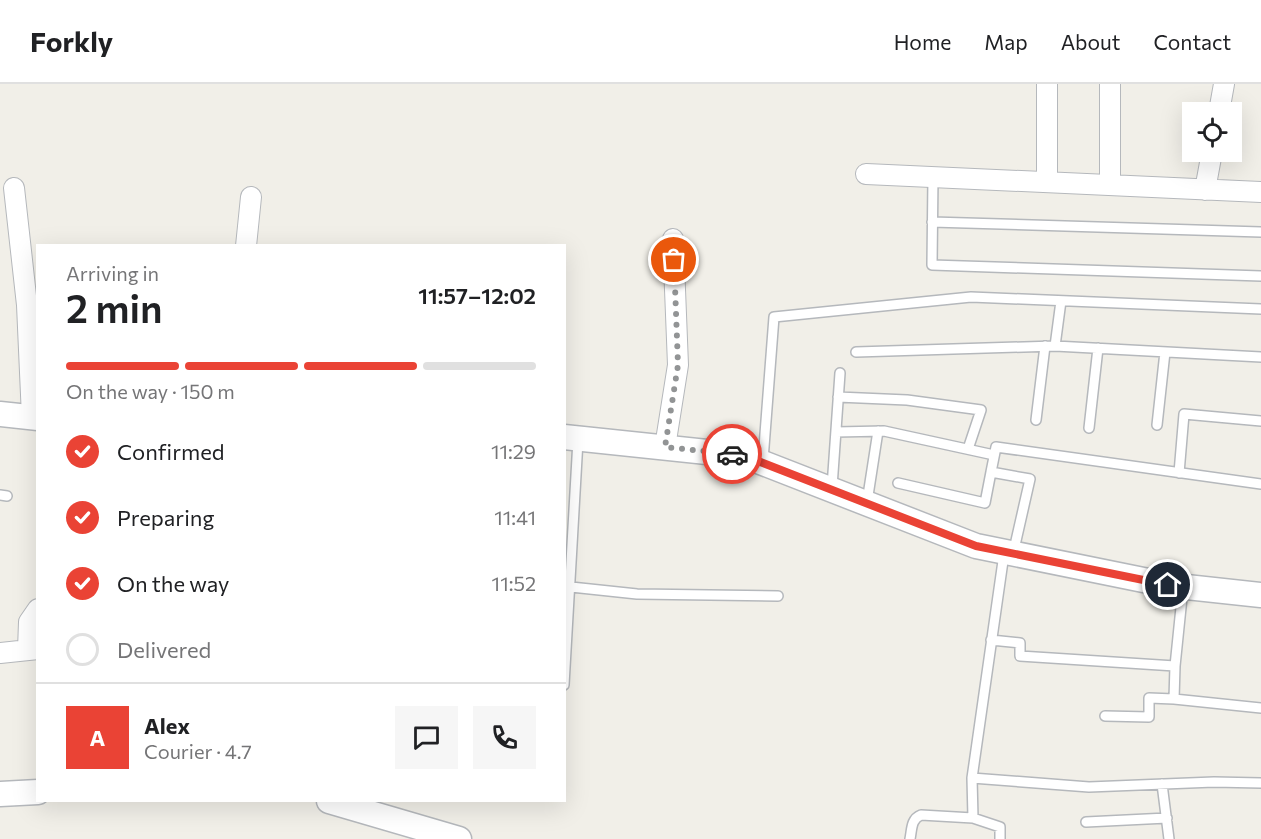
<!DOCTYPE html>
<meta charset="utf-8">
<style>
:root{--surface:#fff;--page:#f6f6f6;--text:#202124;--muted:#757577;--line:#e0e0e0;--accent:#ea4335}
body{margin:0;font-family:Commissioner,sans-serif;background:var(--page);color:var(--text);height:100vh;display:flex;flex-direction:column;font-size:22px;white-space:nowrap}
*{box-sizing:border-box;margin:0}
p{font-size:20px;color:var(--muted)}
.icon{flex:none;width:33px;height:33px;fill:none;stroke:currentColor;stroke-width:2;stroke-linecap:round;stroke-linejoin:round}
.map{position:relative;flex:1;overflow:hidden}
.panel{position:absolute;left:36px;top:160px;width:530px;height:558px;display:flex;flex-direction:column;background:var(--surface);border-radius:0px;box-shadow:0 6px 24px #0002}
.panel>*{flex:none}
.fabs{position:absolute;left:1182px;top:18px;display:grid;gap:12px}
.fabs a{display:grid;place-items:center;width:60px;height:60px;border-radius:0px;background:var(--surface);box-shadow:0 6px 24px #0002;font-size:30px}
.pin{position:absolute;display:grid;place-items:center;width:51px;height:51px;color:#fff;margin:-26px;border:3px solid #fff;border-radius:50%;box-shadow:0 2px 6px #0007}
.courier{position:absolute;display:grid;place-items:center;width:60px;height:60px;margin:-30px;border:4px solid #ea4335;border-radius:50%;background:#fff;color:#222;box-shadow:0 2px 8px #0007}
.headline em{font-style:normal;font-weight:600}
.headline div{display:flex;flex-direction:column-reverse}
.headline{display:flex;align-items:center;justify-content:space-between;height:102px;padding:0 30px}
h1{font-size:39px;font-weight:600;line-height:45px}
.bar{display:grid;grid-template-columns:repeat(4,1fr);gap:9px 6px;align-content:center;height:72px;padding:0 30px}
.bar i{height:8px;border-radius:4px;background:var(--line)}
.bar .on{background:var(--accent)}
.bar p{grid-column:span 4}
.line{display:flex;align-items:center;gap:15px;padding:0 30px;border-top:2px solid var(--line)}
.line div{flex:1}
.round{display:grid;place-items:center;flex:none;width:63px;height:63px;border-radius:0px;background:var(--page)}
ol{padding:0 30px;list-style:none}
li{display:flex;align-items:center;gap:18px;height:66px}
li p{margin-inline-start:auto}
li .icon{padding:6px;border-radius:50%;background:var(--accent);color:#fff;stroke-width:4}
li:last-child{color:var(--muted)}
li i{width:33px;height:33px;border:3px solid var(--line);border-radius:50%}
header{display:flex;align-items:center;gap:36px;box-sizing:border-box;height:84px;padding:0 30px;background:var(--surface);border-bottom:2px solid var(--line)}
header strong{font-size:28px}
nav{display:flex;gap:33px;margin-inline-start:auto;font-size:21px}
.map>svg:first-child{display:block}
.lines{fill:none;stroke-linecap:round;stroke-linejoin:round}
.service-casing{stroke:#b5b8bc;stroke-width:12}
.minor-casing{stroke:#b5b8bc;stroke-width:22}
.tertiary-casing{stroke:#b5b8bc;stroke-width:27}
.service{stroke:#fff;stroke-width:9}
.minor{stroke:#fff;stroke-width:20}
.tertiary{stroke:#fff;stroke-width:24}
.done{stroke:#929495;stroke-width:6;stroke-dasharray:0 10.8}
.route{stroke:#ea4335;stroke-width:8}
</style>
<header>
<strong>Forkly</strong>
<nav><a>Home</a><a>Map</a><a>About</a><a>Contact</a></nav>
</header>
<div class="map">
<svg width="1261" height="755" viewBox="0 0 1261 755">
<rect width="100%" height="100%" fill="#f1efe8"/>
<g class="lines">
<g class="service-casing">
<path id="service" d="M933,93L932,181L1261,192
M932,138L1261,148
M1055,262L1061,217
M856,268L1055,262L1261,273
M838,313L907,316L981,326L968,365
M1036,336L1045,262
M1157,341L1165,268
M1089,344L1098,264
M836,348L884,347L994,371
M763,376L774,233L971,213L1261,225
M1179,389L1184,330L1261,337
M898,399L985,419L991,388
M832,403L840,289
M0,411L7,412
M867,418L878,347
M1013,470L1030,395L991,388L996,363L1261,400
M571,503L637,510L778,512
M991,556L1020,559V572L1175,582L1174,615L1261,624
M1175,582L1183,504
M564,601L578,356
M1105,632L1149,633V614L1174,615
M972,694L1089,703L1214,698L1261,699
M1162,700L1169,755
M973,734L972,694L1004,470
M1086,738L1167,734
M910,755C912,745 911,735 921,731L973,734L1000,743V755"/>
</g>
<g class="minor-casing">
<path id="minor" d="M1047,0V98
M1110,0V101
M1219,28L1224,0
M866,90L1261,108
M14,104L27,221L32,333
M1205,106L1212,68
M246,162L251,113
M665,363L678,281L673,155
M28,566L29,538L38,525
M0,569L38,565"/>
</g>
<g class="tertiary-casing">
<path id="tertiary" d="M0,330L38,334
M564,353L745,372L976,462L1168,501L1261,511
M0,710L38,708
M329,717L459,755"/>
</g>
<use href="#service" class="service"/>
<use href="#minor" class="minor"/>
<use href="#tertiary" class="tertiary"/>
</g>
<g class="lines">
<path class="done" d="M674,176L678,281L665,363L732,370"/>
<path class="route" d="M732,370L745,372L976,462L1168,501"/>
</g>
</svg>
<div class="fabs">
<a><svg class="icon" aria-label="locate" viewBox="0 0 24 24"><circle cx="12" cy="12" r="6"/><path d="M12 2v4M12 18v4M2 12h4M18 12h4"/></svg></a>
</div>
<div class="pin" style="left:674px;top:176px;background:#ea580c"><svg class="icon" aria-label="bag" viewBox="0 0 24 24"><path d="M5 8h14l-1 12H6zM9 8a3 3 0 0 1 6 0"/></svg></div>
<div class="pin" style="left:1168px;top:501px;background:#1f2937"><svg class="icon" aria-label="home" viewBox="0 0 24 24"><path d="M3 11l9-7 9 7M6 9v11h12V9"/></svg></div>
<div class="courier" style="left:732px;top:370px"><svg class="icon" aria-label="car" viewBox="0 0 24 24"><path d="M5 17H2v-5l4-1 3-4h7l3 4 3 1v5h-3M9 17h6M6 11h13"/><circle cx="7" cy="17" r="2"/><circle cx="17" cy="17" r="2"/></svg></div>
<section class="panel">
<div class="headline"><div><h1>2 min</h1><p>Arriving in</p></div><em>11:57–12:02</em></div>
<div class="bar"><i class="on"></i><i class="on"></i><i class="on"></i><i></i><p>On the way · 150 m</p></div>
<ol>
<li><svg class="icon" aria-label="check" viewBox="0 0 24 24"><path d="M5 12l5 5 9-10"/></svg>Confirmed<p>11:29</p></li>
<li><svg class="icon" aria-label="check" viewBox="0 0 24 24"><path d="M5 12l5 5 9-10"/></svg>Preparing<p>11:41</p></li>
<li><svg class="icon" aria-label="check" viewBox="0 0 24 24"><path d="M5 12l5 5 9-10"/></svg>On the way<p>11:52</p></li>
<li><i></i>Delivered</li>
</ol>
<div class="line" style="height:108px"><b class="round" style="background:var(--accent);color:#fff">A</b><div><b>Alex</b><p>Courier · 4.7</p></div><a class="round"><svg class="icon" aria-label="chat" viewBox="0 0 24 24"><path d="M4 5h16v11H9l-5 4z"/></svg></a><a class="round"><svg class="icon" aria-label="phone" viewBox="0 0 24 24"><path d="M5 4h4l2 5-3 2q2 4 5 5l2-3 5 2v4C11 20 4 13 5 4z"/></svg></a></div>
</section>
</div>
